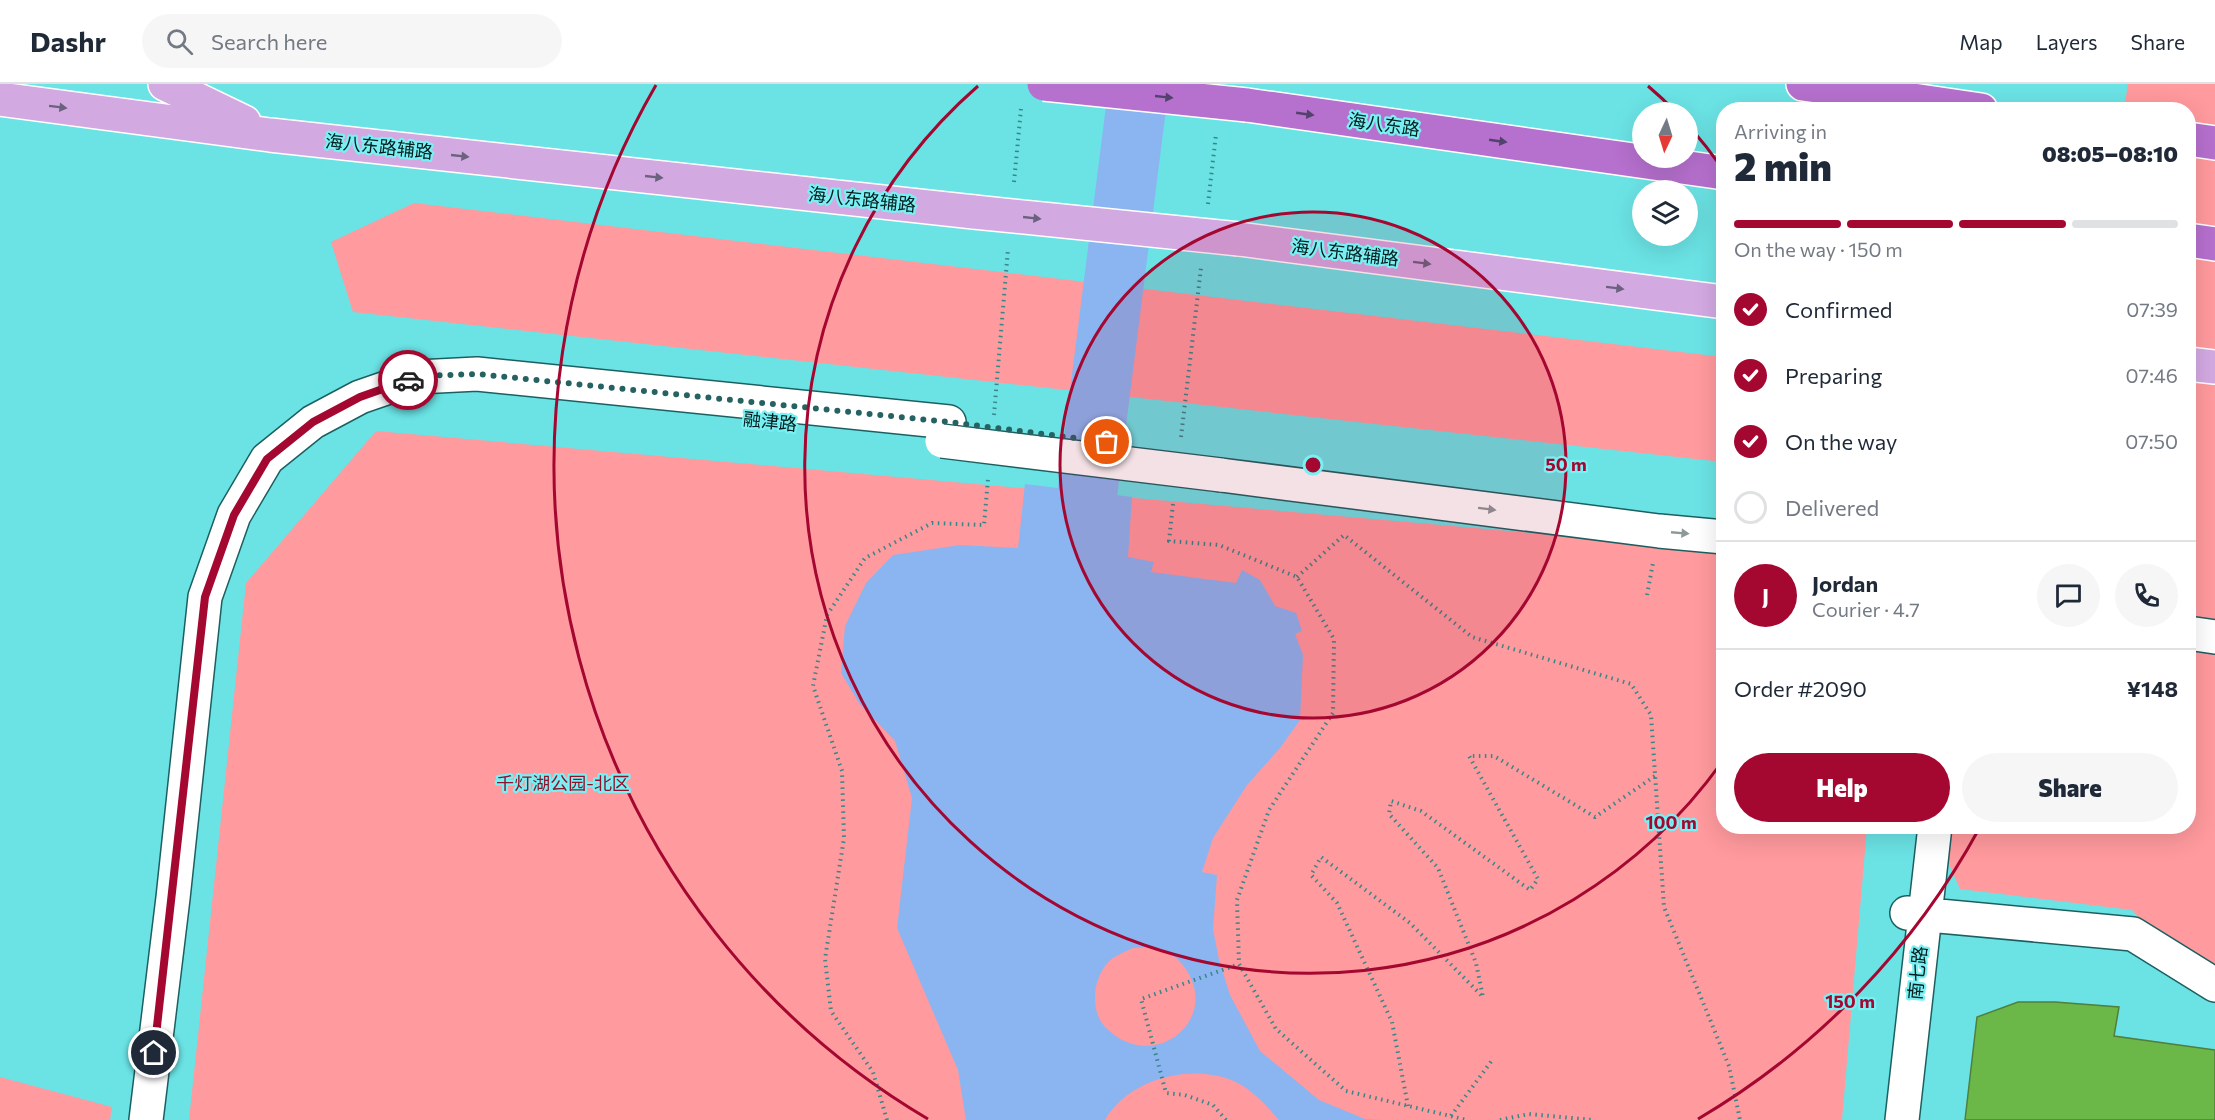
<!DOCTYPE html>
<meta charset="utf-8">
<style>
:root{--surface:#fff;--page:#f6f6f7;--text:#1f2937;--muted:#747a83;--line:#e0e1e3;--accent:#a40730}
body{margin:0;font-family:Commissioner,"Noto Sans SC",sans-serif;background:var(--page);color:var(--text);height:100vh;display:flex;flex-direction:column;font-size:22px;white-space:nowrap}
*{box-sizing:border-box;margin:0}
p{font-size:20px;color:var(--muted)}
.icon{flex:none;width:33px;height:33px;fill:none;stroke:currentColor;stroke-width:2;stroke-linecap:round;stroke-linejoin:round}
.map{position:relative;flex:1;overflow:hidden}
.details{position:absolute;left:1716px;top:18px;width:480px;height:732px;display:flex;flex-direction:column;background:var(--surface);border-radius:24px;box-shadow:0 6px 24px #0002}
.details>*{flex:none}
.needle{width:39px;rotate:184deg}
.buttons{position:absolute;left:1632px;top:18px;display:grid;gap:12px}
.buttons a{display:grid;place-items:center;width:66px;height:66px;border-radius:50%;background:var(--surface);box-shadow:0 6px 24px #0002;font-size:30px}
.pin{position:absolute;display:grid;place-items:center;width:51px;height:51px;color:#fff;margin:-26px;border:3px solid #fff;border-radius:50%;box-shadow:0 2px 6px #0007}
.courier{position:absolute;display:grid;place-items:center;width:60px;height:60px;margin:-30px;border:4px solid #a40730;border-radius:50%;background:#fff;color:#222;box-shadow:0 2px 8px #0007}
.head em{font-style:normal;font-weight:800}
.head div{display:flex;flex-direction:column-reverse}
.head{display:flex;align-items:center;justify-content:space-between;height:102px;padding:0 18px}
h1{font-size:39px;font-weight:800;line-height:45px}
.bar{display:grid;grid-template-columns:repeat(4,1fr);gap:9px 6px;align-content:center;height:72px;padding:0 18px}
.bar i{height:8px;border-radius:4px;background:var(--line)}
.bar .selected{background:var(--accent)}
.bar p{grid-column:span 4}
.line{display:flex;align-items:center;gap:15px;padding:0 18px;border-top:2px solid var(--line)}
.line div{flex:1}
.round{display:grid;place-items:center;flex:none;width:63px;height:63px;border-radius:32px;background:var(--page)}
ol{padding:0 18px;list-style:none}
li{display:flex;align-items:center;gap:18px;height:66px}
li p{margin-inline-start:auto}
li .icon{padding:6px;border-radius:50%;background:var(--accent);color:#fff;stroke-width:4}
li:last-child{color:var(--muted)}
li i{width:33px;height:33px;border:3px solid var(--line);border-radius:50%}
.action{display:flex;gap:12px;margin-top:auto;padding:12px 18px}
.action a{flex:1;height:69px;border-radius:36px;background:var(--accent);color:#fff;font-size:24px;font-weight:800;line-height:69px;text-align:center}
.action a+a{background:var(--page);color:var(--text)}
header{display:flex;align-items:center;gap:36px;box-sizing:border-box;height:84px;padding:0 30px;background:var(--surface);border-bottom:2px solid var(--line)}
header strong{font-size:28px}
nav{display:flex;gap:33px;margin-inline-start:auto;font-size:21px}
.search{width:420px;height:54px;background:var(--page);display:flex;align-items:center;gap:15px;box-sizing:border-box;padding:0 21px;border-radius:33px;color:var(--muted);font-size:22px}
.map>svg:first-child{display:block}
.green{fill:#ff9a9e}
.water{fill:#8ab5f1;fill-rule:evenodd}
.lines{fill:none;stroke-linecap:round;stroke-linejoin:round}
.river{stroke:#8ab5f1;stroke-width:60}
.building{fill:#6bb849;stroke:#517f3d;stroke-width:1.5}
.minor-casing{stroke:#1d5f60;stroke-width:36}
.major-casing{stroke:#fff;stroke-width:36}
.highway-casing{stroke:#fff;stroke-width:36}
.path{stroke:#3a8687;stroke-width:4;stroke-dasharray:1.5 4.5;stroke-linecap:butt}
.minor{stroke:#fff;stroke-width:33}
.major{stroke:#d3a9e2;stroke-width:33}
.highway{stroke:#b670ce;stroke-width:33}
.minor-bridge-casing{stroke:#1d5f60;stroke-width:36;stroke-linecap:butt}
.major-bridge-casing{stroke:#fff;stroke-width:36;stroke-linecap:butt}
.highway-bridge-casing{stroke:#fff;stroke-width:36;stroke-linecap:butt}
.minor-bridge{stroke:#fff;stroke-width:33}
.major-bridge{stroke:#d3a9e2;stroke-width:33}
.highway-bridge{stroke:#b670ce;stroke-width:33}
.oneway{fill:#53426c}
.oneway2{fill:#6a627f}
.oneway3{fill:#8d9999}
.done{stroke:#276262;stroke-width:6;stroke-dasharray:0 10.8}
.route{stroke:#a40730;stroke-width:8}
.ring{fill:none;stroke:#a40730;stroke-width:3}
.labels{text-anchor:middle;stroke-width:4.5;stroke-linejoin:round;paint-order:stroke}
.street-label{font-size:18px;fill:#021c1c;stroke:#79f0f3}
.park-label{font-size:18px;fill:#8d112b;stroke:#79f0f3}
.centre{fill:#a40730;stroke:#79f0f3;stroke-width:3}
.ring-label{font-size:18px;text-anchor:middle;font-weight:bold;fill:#a40730;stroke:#79f0f3;stroke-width:4.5;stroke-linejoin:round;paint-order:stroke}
</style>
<header>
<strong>Dashr</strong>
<div class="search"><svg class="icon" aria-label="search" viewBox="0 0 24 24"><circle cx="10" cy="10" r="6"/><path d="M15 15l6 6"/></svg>Search here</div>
<nav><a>Map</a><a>Layers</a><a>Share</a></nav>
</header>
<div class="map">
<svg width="2215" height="1036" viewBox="0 0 2215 1036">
<rect width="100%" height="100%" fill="#6be3e5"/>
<path class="green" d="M2128,0H2215V914L2132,826L1960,805L1948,778L1952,743L2188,742V26L2124,25Z
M414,119L1723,273V378L353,228L331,158Z
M376,347L1723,466L1724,742L1867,743L1842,1036H189L246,499Z
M0,993L112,1023L110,1036H0Z"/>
<path class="water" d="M1025,400L1132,413L1128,473L1154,478L1151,488L1236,499L1242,486L1260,496L1275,522L1296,529L1302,547L1295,550L1303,571L1300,636L1280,664L1247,701L1213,754L1202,788L1217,791L1213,845L1219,876L1230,911L1260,967L1319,1016L1365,1035L1381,1036H1279C1265,1020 1250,1003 1229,995C1186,980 1128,996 1105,1036H966L958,986L897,844L912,714L895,657L859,619L841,589L845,542L866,499L893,471L960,461L1018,464ZM1133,864C1140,864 1149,862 1156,864C1167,865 1179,875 1185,884C1222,936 1153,991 1106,944C1088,926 1093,889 1113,874C1119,870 1126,867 1133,864Z"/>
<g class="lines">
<path class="river" d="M1077,490L1139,0"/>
</g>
<path class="building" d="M2018,918H2055L2119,923L2114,952L2215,966V1036H1965L1977,933Z"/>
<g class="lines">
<g class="minor-casing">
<path id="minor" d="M1221,391L1659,447L1724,453
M2188,549L2215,553
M1907,829L2133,850L2215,901
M146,1036L173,814L205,513L234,431L267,375L313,338L360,313L418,293L477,290L949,338
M1902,1036L1935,742"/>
</g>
<g class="major-casing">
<path id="major" d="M165,0L244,38
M0,15L270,51L974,128
M1239,155L1724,218
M2188,280L2215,283"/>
</g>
<g class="highway-casing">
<path id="highway" d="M1803,0L1981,26
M1247,21L1724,89
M2188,55L2215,59
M2188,156L2215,160"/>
</g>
<path class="path" d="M1014,98L1021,25
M1208,120L1216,50
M994,331L1008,165
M1181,353L1201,184
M1173,420L1169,457L1219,461L1297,493L1334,555L1333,629L1269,726L1237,816L1239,880L1276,945L1346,1007L1467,1036
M1297,493L1344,451L1472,553L1631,600L1651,631L1664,823L1729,982L1740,1036
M1647,511L1653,479
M1408,1022L1392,938L1337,819L1311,791L1321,773L1410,839L1483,913L1476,879L1438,784L1389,730L1391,717L1421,727L1530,806L1538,795L1469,672H1494L1595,733L1655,692
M1451,1032L1493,975
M887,1036L873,988L831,927L825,875L844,754L842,687L813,602L827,531L865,474L932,439L984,441L988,395
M1226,1036L1213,1021L1185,1011L1166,1009L1141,915L1239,880
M1500,1036L1529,1030L1593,1036"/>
<use href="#minor" class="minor"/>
<use href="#major" class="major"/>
<use href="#highway" class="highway"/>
<g class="minor-bridge-casing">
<path id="minor-bridge" d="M942,357L1221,391"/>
</g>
<g class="major-bridge-casing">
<path id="major-bridge" d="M974,128L1239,155"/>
</g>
<g class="highway-bridge-casing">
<path id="highway-bridge" d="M1044,0L1247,21"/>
</g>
<use href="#minor-bridge" class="minor-bridge"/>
<use href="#major-bridge" class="major-bridge"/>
<use href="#highway-bridge" class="highway-bridge"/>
</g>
<defs><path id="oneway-solid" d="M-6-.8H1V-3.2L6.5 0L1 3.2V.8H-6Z" transform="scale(1.5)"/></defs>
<g class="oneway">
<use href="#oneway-solid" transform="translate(1164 13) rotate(6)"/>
<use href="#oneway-solid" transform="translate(1305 30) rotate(8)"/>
<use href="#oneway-solid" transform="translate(1498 57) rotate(8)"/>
</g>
<g class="oneway2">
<use href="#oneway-solid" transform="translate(58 23) rotate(7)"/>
<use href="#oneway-solid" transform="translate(460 72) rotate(6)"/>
<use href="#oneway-solid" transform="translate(654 93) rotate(6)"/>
<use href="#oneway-solid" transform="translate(1032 134) rotate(6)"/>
<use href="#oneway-solid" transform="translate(1422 179) rotate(7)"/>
<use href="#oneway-solid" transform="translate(1615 204) rotate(7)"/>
</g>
<g class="oneway3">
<use href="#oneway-solid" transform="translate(1487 425) rotate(7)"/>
<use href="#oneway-solid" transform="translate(1680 449) rotate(5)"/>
</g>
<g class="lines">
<path class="done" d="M408,296L418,292L477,290L949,338L1107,358"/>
<path class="route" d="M154,969L205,513L234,431L267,375L313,338L360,313L408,296"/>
</g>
<circle cx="1313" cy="381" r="253" fill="#a40730" fill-opacity=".12"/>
<g class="ring">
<circle cx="1313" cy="381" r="253"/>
<path d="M1722 678A506 506 0 1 1 978 2M1648 2A506 506 0 0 1 1674 26M1689 42A506 506 0 0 1 1722 84"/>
<path d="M1980 743A759 759 0 0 1 1698 1035M928 1035A759 759 0 0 1 656 1"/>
</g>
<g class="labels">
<g class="street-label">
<text transform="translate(1384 41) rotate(8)" y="6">海八东路</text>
<text transform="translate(379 63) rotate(6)" y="6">海八东路辅路</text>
<text transform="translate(862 116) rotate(6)" y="6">海八东路辅路</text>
<text transform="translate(1345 169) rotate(7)" y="6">海八东路辅路</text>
<text transform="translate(770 338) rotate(6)" y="6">融津路</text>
<text transform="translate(1918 889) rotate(-84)" y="6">南七路</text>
</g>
<g class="park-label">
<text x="563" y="706">千灯湖公园-北区</text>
</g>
</g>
<circle cx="1313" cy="381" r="9" class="centre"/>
<g class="ring-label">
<text x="1566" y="387">50 m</text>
<text x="1671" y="745">100 m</text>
<text x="1850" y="924">150 m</text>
</g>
</svg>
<div class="buttons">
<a><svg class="needle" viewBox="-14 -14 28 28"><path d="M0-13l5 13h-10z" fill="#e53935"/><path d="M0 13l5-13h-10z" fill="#747a83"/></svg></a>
<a><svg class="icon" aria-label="layers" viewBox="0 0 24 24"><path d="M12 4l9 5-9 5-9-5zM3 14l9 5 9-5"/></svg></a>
</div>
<div class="pin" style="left:1107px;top:358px;background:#ea580c"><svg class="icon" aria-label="bag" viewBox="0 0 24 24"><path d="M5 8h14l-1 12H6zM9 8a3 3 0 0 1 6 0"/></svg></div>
<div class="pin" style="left:154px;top:969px;background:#1f2937"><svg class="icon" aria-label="home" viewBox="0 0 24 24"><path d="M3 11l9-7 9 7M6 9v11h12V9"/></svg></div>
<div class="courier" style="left:408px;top:296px"><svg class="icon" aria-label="car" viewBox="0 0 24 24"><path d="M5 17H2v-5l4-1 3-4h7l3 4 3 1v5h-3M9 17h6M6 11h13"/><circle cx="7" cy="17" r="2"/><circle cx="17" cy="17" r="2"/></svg></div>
<section class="details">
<div class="head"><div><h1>2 min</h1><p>Arriving in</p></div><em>08:05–08:10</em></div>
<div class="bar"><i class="selected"></i><i class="selected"></i><i class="selected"></i><i></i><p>On the way · 150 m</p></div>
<ol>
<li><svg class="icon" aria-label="check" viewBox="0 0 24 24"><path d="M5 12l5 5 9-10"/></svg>Confirmed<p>07:39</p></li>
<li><svg class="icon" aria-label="check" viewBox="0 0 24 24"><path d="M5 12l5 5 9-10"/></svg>Preparing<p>07:46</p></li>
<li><svg class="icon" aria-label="check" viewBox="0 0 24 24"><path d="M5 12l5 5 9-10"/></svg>On the way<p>07:50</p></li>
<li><i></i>Delivered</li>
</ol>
<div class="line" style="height:108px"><b class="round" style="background:var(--accent);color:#fff">J</b><div><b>Jordan</b><p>Courier · 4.7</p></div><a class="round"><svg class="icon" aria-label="chat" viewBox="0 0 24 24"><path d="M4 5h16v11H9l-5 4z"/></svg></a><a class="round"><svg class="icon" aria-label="phone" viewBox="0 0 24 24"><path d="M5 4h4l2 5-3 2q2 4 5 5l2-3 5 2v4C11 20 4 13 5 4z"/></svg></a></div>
<div class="line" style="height:78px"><div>Order #2090</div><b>¥148</b></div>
<div class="action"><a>Help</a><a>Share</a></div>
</section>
</div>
